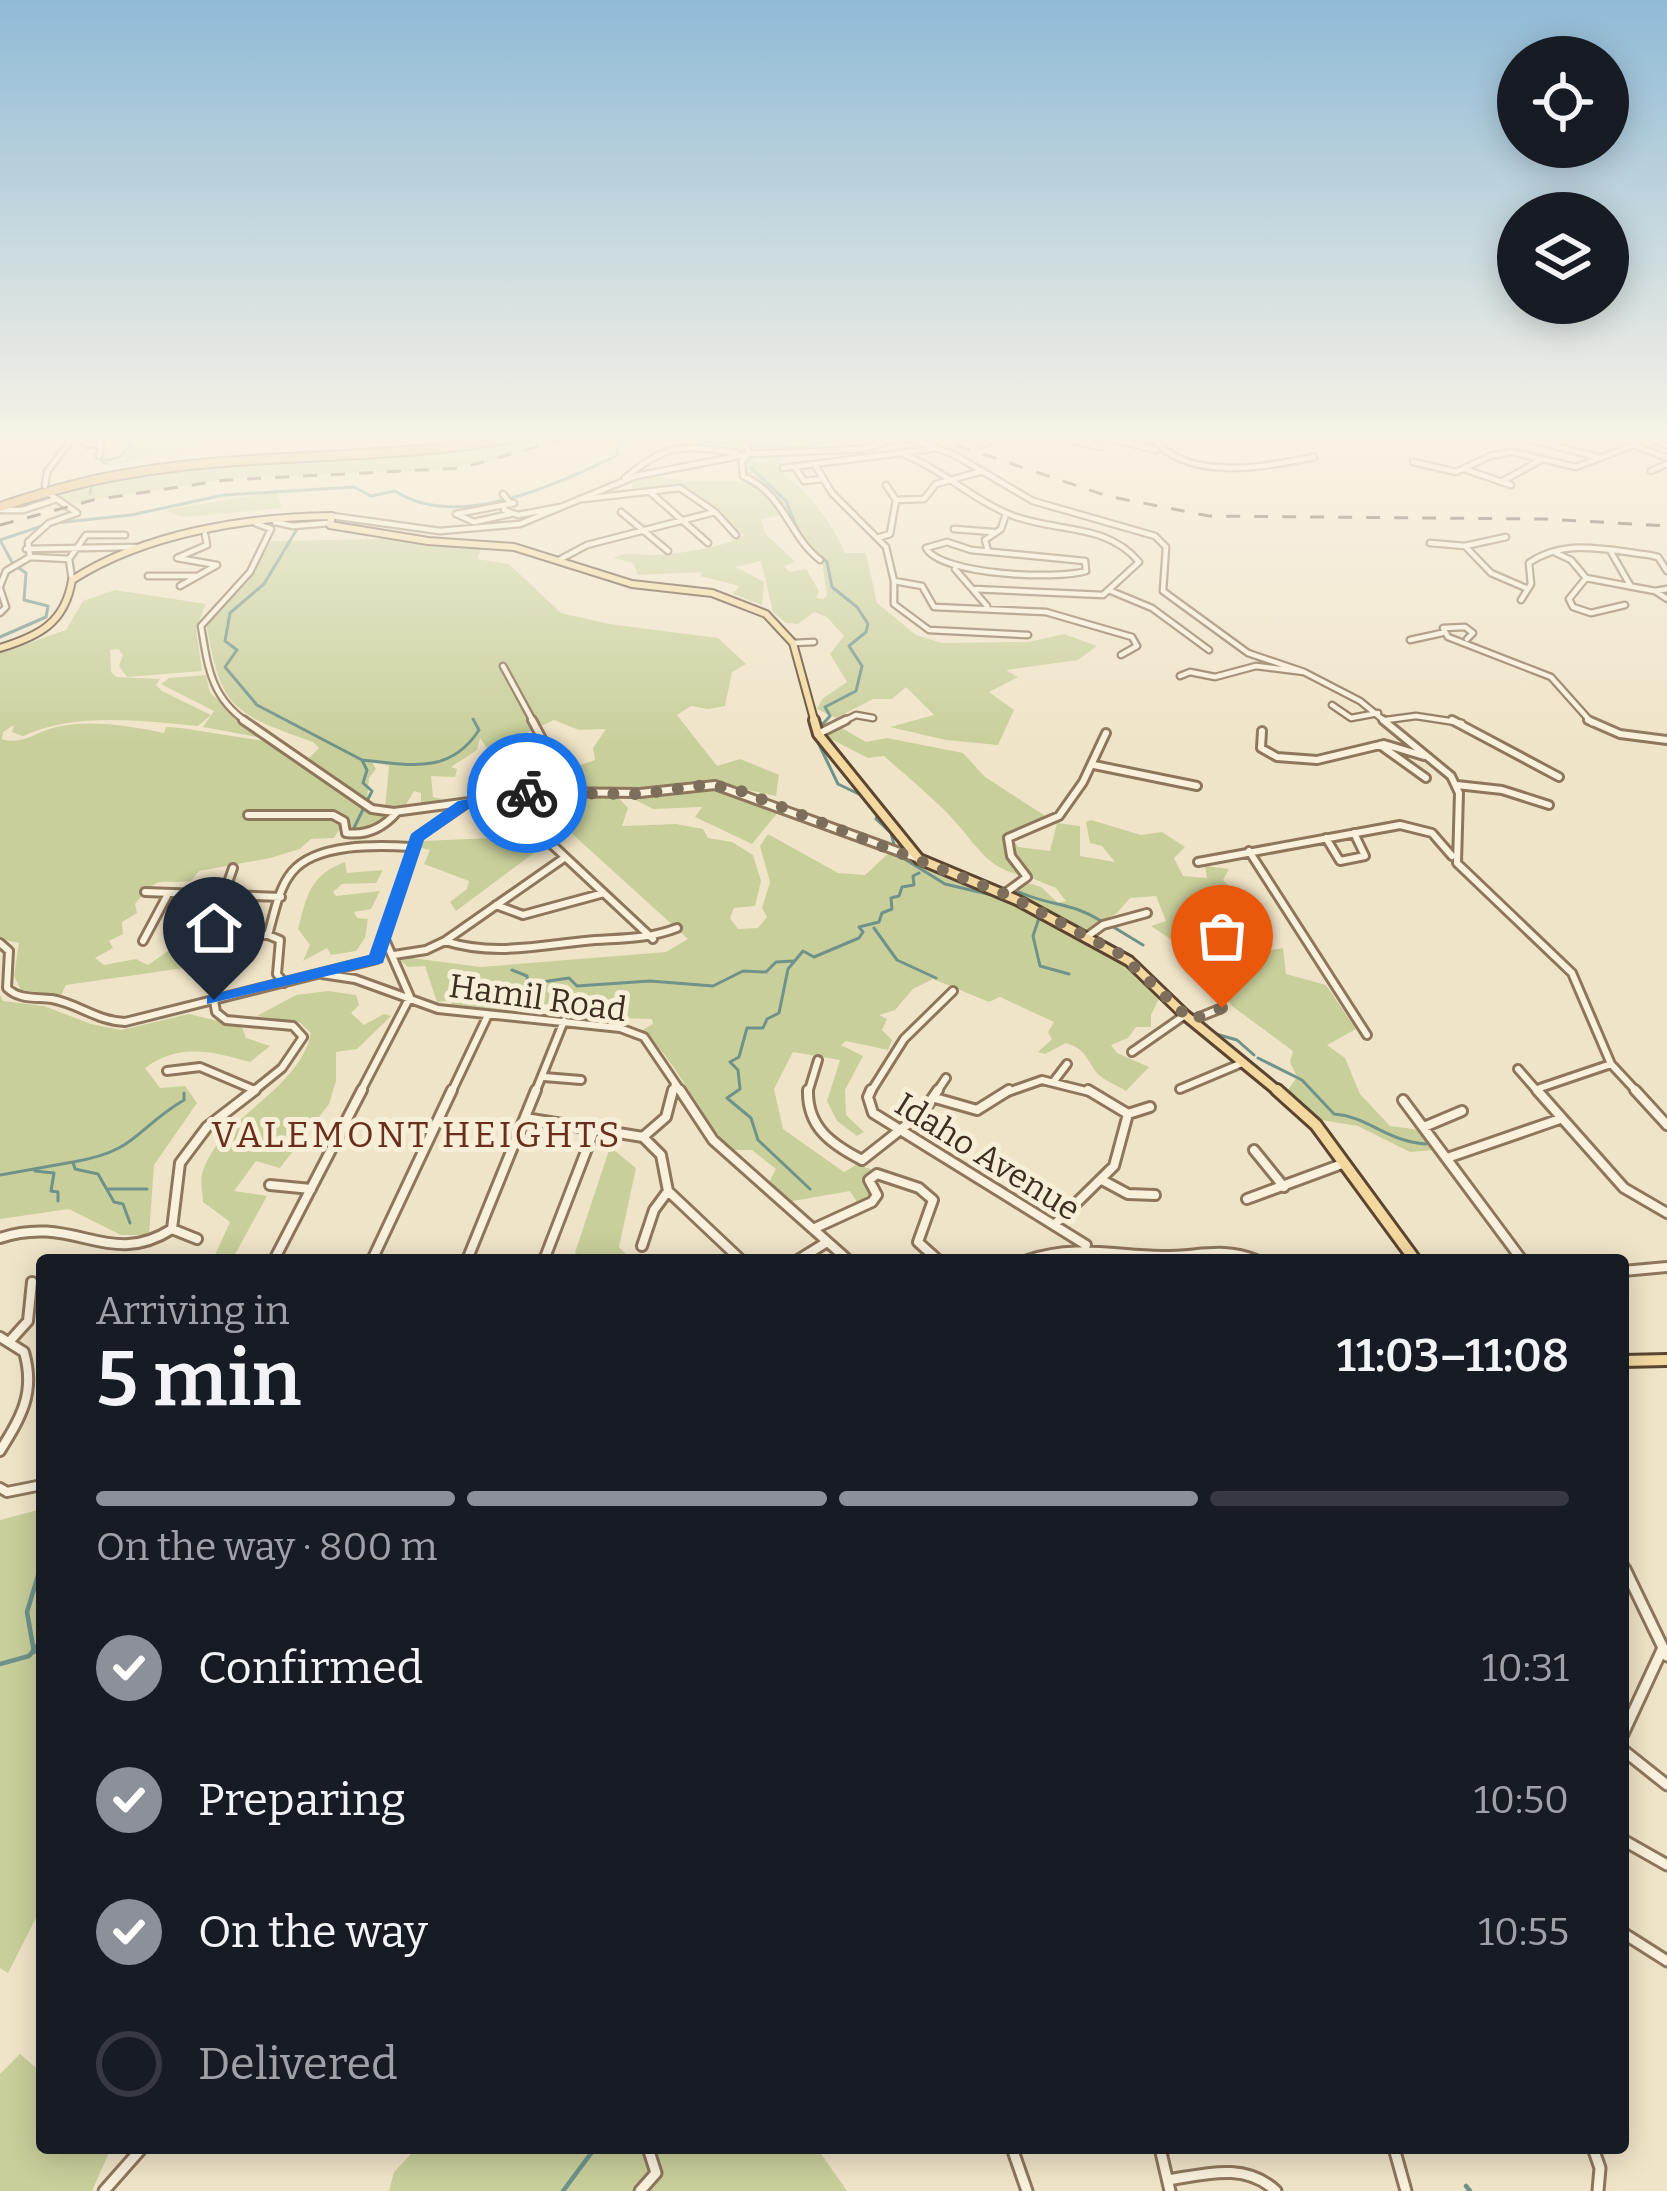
<!DOCTYPE html>
<meta charset="utf-8">
<style>
:root{--surface:#171b24;--page:#242831;--text:#f1f3f6;--muted:#9ea1a6;--line:#363941;--accent:#8c9099}
body{margin:0;font-family:Bitter,serif;background:var(--page);color:var(--text);height:100vh;display:flex;flex-direction:column;font-size:45px;white-space:nowrap}
*{box-sizing:border-box;margin:0}
p{font-size:39px;color:var(--muted)}
.icon{flex:none;width:66px;height:66px;fill:none;stroke:currentColor;stroke-width:2;stroke-linecap:round;stroke-linejoin:round}
.map{position:relative;flex:1;overflow:hidden}
.sheet{position:absolute;left:36px;top:1254px;width:1593px;height:900px;display:flex;flex-direction:column;background:var(--surface);border-radius:12px;box-shadow:0 6px 30px #0003}
.sheet>*{flex:none}
.controls{position:absolute;left:1497px;top:36px;display:grid;gap:24px}
.controls a{display:grid;place-items:center;width:132px;height:132px;border-radius:50%;background:var(--surface);box-shadow:0 6px 30px #0003;font-size:60px}
.pin{position:absolute;display:grid;place-items:center;width:102px;height:102px;color:#fff;margin:-123px -51px;border-radius:50% 50% 50% 0;rotate:-45deg;box-shadow:0 0 12px #0007}
.pin .icon{rotate:45deg}
.courier{position:absolute;display:grid;place-items:center;width:120px;height:120px;margin:-60px;border:9px solid #1a73e8;border-radius:50%;background:#fff;color:#222;box-shadow:0 3px 15px #0007}
.summary em{font-style:normal;font-weight:600}
.summary div{display:flex;flex-direction:column-reverse}
.summary{display:flex;align-items:center;justify-content:space-between;height:204px;padding:0 60px}
h1{font-size:78px;font-weight:600;line-height:90px}
.bar{display:grid;grid-template-columns:repeat(4,1fr);gap:18px 12px;align-content:center;height:144px;padding:0 60px}
.bar i{height:15px;border-radius:9px;background:var(--line)}
.bar .current{background:var(--accent)}
.bar p{grid-column:span 4}
ol{padding:0 60px;list-style:none}
li{display:flex;align-items:center;gap:36px;height:132px}
li p{margin-inline-start:auto}
li .icon{padding:12px;border-radius:50%;background:var(--accent);color:#fff;stroke-width:4}
li:last-child{color:var(--muted)}
li i{width:66px;height:66px;border:6px solid var(--line);border-radius:50%}
.map>svg:first-child{display:block}
.green{fill:#c9cf9b}
.lines{fill:none;stroke-linecap:round;stroke-linejoin:round}
.stream-far1{stroke:#6f938a;stroke-width:3}
.stream{stroke:#6f938a;stroke-width:4.5}
.minor-far3-casing{stroke:#8d765c;stroke-width:9}
.minor-far2-casing{stroke:#8d765c;stroke-width:12}
.minor-far1-casing{stroke:#8d765c;stroke-width:14}
.minor-casing{stroke:#8d765c;stroke-width:15}
.major-far2-casing{stroke:#5b4430;stroke-width:10}
.major-far1-casing{stroke:#5b4430;stroke-width:14}
.major-casing{stroke:#5b4430;stroke-width:16}
.highway-casing{stroke:#5b4430;stroke-width:12}
.minor-far3{stroke:#faf1dc;stroke-width:4.5}
.minor-far2{stroke:#faf1dc;stroke-width:6}
.minor-far1{stroke:#faf1dc;stroke-width:8}
.minor{stroke:#faf1dc;stroke-width:9}
.major-far2{stroke:#f3d9a0;stroke-width:6}
.major-far1{stroke:#f3d9a0;stroke-width:8}
.major{stroke:#f3d9a0;stroke-width:10}
.highway{stroke:#e0a458;stroke-width:8}
.rail{stroke:#3d2e20;stroke-width:3;stroke-dasharray:14 14;stroke-linecap:butt}
.route{fill:#1a73e8}
.done{stroke:#7c6e5b;stroke-width:12;stroke-dasharray:0 21.6}
.labels{text-anchor:middle;stroke-width:10;stroke-linejoin:round;paint-order:stroke}
.street-label{font-size:33px;fill:#3d2e20;stroke:#f7eed8}
.neighbourhood-label{font-size:36px;letter-spacing:3px;fill:#6b2e1e;stroke:#f7eed8}
</style>
<div class="map">
<svg width="1667" height="2191" viewBox="0 0 1667 2191">
<rect width="100%" height="100%" fill="#f0e4c8"/>
<path class="green" d="M134,436H363L205,443L107,467L124,458L136,443Z
M532,436H573L481,463L438,470L234,478L69,503L52,491C210,451 374,472 532,436Z
M774,455H784L778,470C809,493 829,517 845,553H866L877,603L916,635L942,643L1028,642L1064,634L1097,646L1078,660L1006,670L1018,677L989,692L1014,710L998,745L946,740L890,727L934,715L906,687L892,699H873L836,718L817,709L822,699L847,682L830,654L844,636L827,617L814,612L798,624L786,623L773,612L761,561L736,567L764,582L762,605L733,594L739,586L700,576L702,572L638,575L633,563L613,558C629,550 643,556 660,555C680,553 729,547 743,535C700,495 700,480 638,491L626,480L648,475L686,481L756,482L783,515L761,519L765,533L795,562L784,566L789,572L806,569L819,591L816,598L823,599L827,596L822,561L801,544C792,516 777,485 746,475L748,460L753,457L757,463L766,462Z
M277,492L282,508L184,517L165,510Z
M383,539L482,547L477,559L509,564L561,613L609,624L718,638L746,664L732,672L725,706L708,709L691,706L677,715L717,766L740,759L779,775L776,796L711,782L644,789L574,788L567,770L595,760L593,748L606,729L579,730L554,720L516,738L555,786L498,764L480,738L477,750L451,767L457,769L455,777L431,776L433,797L442,799L421,805V793L414,791L404,808L385,809L389,766L372,762L376,769L369,778L367,802L307,760L319,748L313,742C232,713 221,709 206,623L248,581L271,541Z
M115,590L206,604L196,629L202,671L127,677L119,666L123,655L118,649L110,650L111,672L116,677L160,679L156,685L162,691L211,715L198,726C141,721 76,712 23,736L12,732L14,725L3,732L2,739C22,746 37,731 57,727C91,719 131,726 164,733L166,727L181,728L270,742L364,809L391,815L356,832L350,830L349,820L332,810L308,815L333,818L342,825L334,838L311,839L300,849L270,858L199,871L191,881C156,886 163,871 135,904L137,913L122,922L123,934L109,941L113,948L95,958L104,965L136,959L148,965L178,944L169,934L182,918L237,912L240,919L214,924L198,937L202,950L184,968L66,985L61,995L21,990L14,976L19,943L0,939V653L66,630L83,601Z
M206,675L210,693L263,738L203,727L214,711L161,684L169,678Z
M840,727L866,742L887,738L963,753L985,777L1050,819L1008,832L1006,854L1022,875C986,870 973,839 949,815C929,794 905,775 884,756L868,758L823,735Z
M710,789L731,792L779,811L752,844L695,817L702,807L653,809L628,796Z
M572,794L617,796L628,808L622,826L676,824L703,829L708,838L732,842L753,855L761,881L755,906L734,908L730,918L738,929L758,928L767,917L762,908L770,882L760,846L768,834L838,873L865,875L889,853L919,861L922,867L1003,897L1052,926L1087,939L1114,955L1159,999L1151,1015V1027H1136L1128,1038L1111,1045L1117,1053L1149,1067L1126,1091C1118,1086 1103,1080 1097,1073C1086,1059 1086,1049 1066,1043L1045,1054L1038,1052L1052,1039L1048,1032L1054,1022L1000,997L989,1002L933,979L913,989L895,1010L879,1015L887,1019L882,1030L892,1040L888,1050L846,1041L841,1045L863,1056L845,1090L846,1115L864,1132L857,1136L837,1121L827,1101L840,1060L793,1052L774,1089L783,1129L844,1172L856,1165L871,1169L866,1180L870,1195L858,1204L850,1191L787,1202L768,1184L776,1169L752,1150H730C704,1121 668,1047 641,1031L653,1024L652,1019L616,1018L608,1024L575,1018L574,1007L522,1002L515,1014L449,1006L454,1000L437,1002L425,966L408,967L400,960L404,957L481,967L666,952L688,939L569,831L552,832L538,839L542,847L456,911L450,902L467,889L469,881L424,864L430,850L417,847L422,841L493,838L504,825L477,819L478,802Z
M1091,820L1141,835L1162,832L1185,847L1174,858L1183,876L1207,878L1205,866L1229,869L1223,880L1240,896L1226,926L1249,954L1283,948L1286,974L1326,985L1356,1029L1327,1045L1345,1058L1360,1094L1390,1126L1421,1130L1436,1150L1410,1152L1358,1126L1321,1120L1288,1090L1297,1077L1290,1062L1293,1051L1232,1006L1207,966L1213,958L1203,944L1182,947L1151,926L1166,921L1156,896L1130,898L1117,913L1086,932L1009,893L1025,882L1041,887L1058,903L1066,901L1056,888L1029,877L1010,848L1011,837L1018,847L1050,851L1057,823L1080,826V856L1115,862L1102,846L1090,843L1086,822Z
M345,862L347,873L383,870L376,883L342,884L333,892L336,896L380,891L371,909L354,912L357,918L368,919L365,938L356,951L331,955L327,948L303,961L310,945L298,929C307,895 310,875 345,862Z
M328,991L356,995L359,1005L351,1013L364,1025L384,1014L391,1016L357,1049L336,1052V1081L329,1104L280,1168L256,1161L234,1191L267,1196L232,1260H180L214,1257L230,1222L203,1202C203,1194 200,1182 202,1174C219,1116 299,1092 311,1033L299,1022L257,1016L296,995Z
M0,995L3,1001L44,1006L91,1024L121,1030L189,1014L242,1027L246,1038L270,1046L250,1062C211,1051 179,1043 145,1068L160,1088L185,1086L197,1103L154,1165L149,1235H121L69,1209L0,1219Z
M610,1147L636,1168L619,1247L632,1260H582L575,1253Z
M42,1509V1906L8,1973L0,1968V1520Z
M20,2054L42,2073V2148H111L92,2191H0V2074Z
M417,2148H817L847,2191H389L394,2172Z"/>
<g class="lines">
<path class="stream-far1" d="M699,436V441L800,448L852,436
M106,464L102,461L120,457L132,444L126,441L132,436
M751,468L786,501L799,533
M90,494L91,487
M55,523L131,515L224,495L354,487L371,496L395,491C458,532 556,484 618,455L616,443L657,436
M297,529L264,584L230,613L225,641L237,650L225,667L257,705L362,760L367,770L363,783L372,791L352,832
M821,557L827,562L832,587L857,607L868,624L866,632L849,646L862,666L856,691L825,707L830,716L821,726
M0,637L46,617L48,606L24,600L26,573L13,564L0,540L45,525
M813,732L838,784L865,797
M362,760C410,765 450,775 479,730L473,719
M879,813L876,819L891,833L895,848
M903,858L945,884L996,896
M1010,895L1019,892C1052,907 1070,901 1103,922
M1025,908L1039,918L1033,936L1040,966L1069,974
M1110,925L1143,945
M874,928L897,960L936,978
M512,970L527,976L528,984L569,978L577,986L650,981L713,986L743,971L766,972L776,962L794,961
M1174,998L1191,1015
M1216,1034L1237,1040L1254,1055
M1258,1058L1302,1080L1334,1114C1368,1116 1385,1141 1426,1144
M73,1162C138,1151 135,1129 184,1100V1093
M35,1171L54,1173L51,1191L58,1192V1201
M0,1175L73,1162L75,1169L98,1174L114,1202L123,1204L130,1223
M108,1189H147
M810,1189L758,1140L751,1118L727,1098L740,1089L738,1070L730,1062L739,1057L747,1028H763L767,1019L779,1013L788,969L803,951L814,957L859,938L863,932L859,927L879,922L882,913L892,909L891,898L899,896L902,887L914,885L913,876L919,873
M39,1572L42,1564"/>
<path class="stream" d="M34,1652L27,1612L40,1569
M0,1664L29,1656L42,1640
M1466,2186L1470,2191
M563,2191L595,2148"/>
<g class="minor-far3-casing">
<path id="minor-far3" d="M79,436L86,445L102,444
M743,436L749,454L742,461L743,476C785,494 788,535 820,560
M985,436H998
M1053,436L1101,447
M1099,436L1156,450
M1151,436C1186,483 1264,467 1314,457
M1517,436L1597,457
M1654,436L1667,439
M903,437L953,454L1033,501L1155,536L1166,547L1163,591L1248,653L1304,672L1360,701L1387,723
M30,438L55,436
M1654,441L1667,445
M981,445L993,441L992,436
M1634,445L1667,458
M905,455C943,470 973,500 1011,515C1055,533 1106,522 1139,562L1103,595L973,589
M99,456L103,436
M1413,462L1456,472L1490,456L1512,452L1576,467L1634,445L1642,436
M815,465L832,493L886,547L894,581L922,586L934,607L1046,612L1132,637L1137,646L1121,655
M795,467L804,481L823,479
M783,468L932,449
M1467,470L1511,485
M1651,471L1667,464
M625,478C669,442 683,445 737,453
M1501,482L1539,461
M886,485L896,500
M45,486L47,472L74,436
M650,492L708,543
M503,494L511,504
M583,499L680,488L715,512L736,535
M896,500L924,499L936,484L983,471
M505,505L504,510L518,515L561,507
M0,510H23L54,500
M621,512L668,551
M510,514L474,522L456,514L514,503
M332,516L440,531L520,524L636,476L749,454L862,449L905,436
M275,522L293,526L328,523
M954,529L993,532
M877,538L890,534L896,500
M947,542L971,550L1085,561L1086,571C1057,580 941,575 926,548Z
M1430,543L1465,546L1506,537
M1465,546L1491,573L1528,589
M26,549L136,547
M988,551L985,540L1001,529L1006,514
M1611,552L1630,585
M1556,553L1571,560L1586,578
M30,557L28,542L49,523L77,513L48,493
M30,557L69,559
M559,560L587,545L715,512
M955,569L987,606
M148,576H197
M72,580L69,559L86,535H125
M894,581V604L929,630L1028,635
M0,586L6,571L30,557
M180,586L217,565L177,558L207,545L205,534
M0,589L6,607L0,613
M1111,591L1152,608L1209,650
M1655,591L1667,589
M1521,600L1531,584L1529,563C1565,538 1608,550 1649,555L1658,557L1667,571
M1625,605L1591,613L1573,607L1569,599L1586,578L1655,591L1667,599
M1467,639L1473,633L1465,627L1443,628L1448,637L1551,677L1592,723
M1410,640L1442,633
M793,643L814,642
M503,666L534,723
M1180,676L1190,672L1215,677L1256,666L1304,672
M1332,705L1351,718L1378,713
M1386,720L1416,716L1462,723
M248,723C211,698 208,668 201,626L250,572L271,529L255,523
M840,723L856,715L873,718"/>
</g>
<g class="minor-far2-casing">
<path id="minor-far2" d="M243,720L372,809L394,812L543,792L640,793L715,785L919,859
M532,720L570,791
M1383,720L1451,776L1459,793L1457,863L1572,973L1611,1064L1638,1093
M1452,720L1559,777
M1588,720L1620,734L1667,740
M1262,731L1261,748L1277,757L1317,760L1384,744L1424,756
M818,734L846,720
M1380,745L1426,778
M1094,765L1197,786
M1457,785L1502,790L1549,805
M248,815H333L344,821L346,833C367,836 383,828 397,812
M1326,838L1340,861L1365,856L1354,833
M546,839L653,939
M1249,851L1367,1035
M1198,862L1400,825L1432,833L1452,856
M145,892L281,897
M224,894L233,868
M1004,894L1027,877L1011,856L1008,838L1059,816L1083,782L1106,733
M496,905L523,915L604,893
M230,935H268L280,940L277,974L284,983
M268,935C274,915 278,889 292,872C316,843 377,845 411,847
M1088,936L1103,925L1147,913
M143,941L167,896
M445,941C492,956 536,946 585,941C617,938 646,940 677,928
M0,943L9,951L7,988C19,1000 36,997 52,999C79,1004 97,1021 125,1022L377,959L417,837L467,803
M394,955L426,950L445,941L564,858
M322,974L355,979L438,1009L620,1028L644,1037L682,1093
M214,1000L216,1012L226,1020L293,1026L303,1037L282,1068L251,1093
M1192,1020L1222,1008
M1132,1052L1185,1015
M1518,1069L1539,1093
M167,1071L200,1067L252,1089
M544,1077L581,1080
M1054,1081L1067,1064
M1540,1088L1611,1064
M1180,1089L1242,1063
M360,1093L410,997L386,942
M451,1093L488,1015
M535,1093L564,1021
M673,1093L675,1084
M808,1093L818,1060
M870,1093L904,1039L953,991
M936,1093L946,1078
M1005,1093L1042,1080L1094,1093"/>
</g>
<g class="minor-far1-casing">
<path id="minor-far1" d="M680,1090L713,1140L848,1260
M808,1090C807,1127 831,1144 862,1160L923,1112L938,1090
M871,1090L868,1097L873,1113L1086,1245
M1537,1090L1624,1188L1667,1213
M1635,1090L1667,1125
M935,1098L977,1110L1009,1090
M1403,1100L1522,1260
M1128,1114L1150,1107
M525,1118L643,1137L661,1155L668,1191L741,1260
M1424,1127L1462,1111
M643,1137L666,1117L673,1090
M1254,1150L1284,1187
M1450,1157L1560,1119
M1102,1180L1128,1194L1155,1195
M270,1185L311,1189
M1247,1199L1342,1164
M1055,1224L1114,1166L1128,1114L1088,1090
M172,1229L197,1239
M813,1229L872,1202L877,1195L869,1180L877,1174L919,1188L933,1200L918,1242L938,1260
M0,1238C75,1213 108,1270 172,1229L180,1163L207,1127L255,1090
M642,1246L654,1210L668,1191
M274,1260L362,1090
M372,1260L452,1090
M467,1260L536,1090
M544,1260L595,1128
M798,1260L827,1242
M1028,1260C1075,1244 1114,1255 1161,1256C1196,1257 1222,1246 1256,1260
M1623,1271L1667,1267
M0,1337L24,1352C36,1393 21,1417 0,1451
M9,1342L28,1321L32,1282
M0,1488L7,1492L42,1485
M1623,1565L1626,1572"/>
</g>
<g class="minor-casing">
<path id="minor" d="M1625,1569L1667,1656
M1623,1734L1662,1650
M1623,1750L1667,1785
M1623,1840L1667,1865
M1623,1933L1667,1961
M1012,2148L1027,2191
M1160,2148L1170,2191
M1394,2148L1406,2191
M1593,2148L1600,2168L1598,2191
M1168,2180C1206,2174 1245,2162 1276,2191
M104,2191L142,2148
M640,2191L656,2173L648,2148"/>
</g>
<g class="major-far2-casing">
<path id="major-far2" d="M0,648C39,636 65,623 72,580C145,533 246,517 332,516L330,525L428,541L514,547L632,584L712,593L766,614L793,643L815,723"/>
</g>
<g class="major-far1-casing">
<path id="major-far1" d="M814,720L818,734L919,859L1017,900L1129,961L1185,1015L1280,1093"/>
</g>
<g class="major-casing">
<path id="major" d="M1277,1090L1316,1125L1415,1260
M1623,1361L1667,1360"/>
</g>
<g class="highway-casing">
<path id="highway" d="M0,507C42,493 82,481 126,474C256,451 389,462 523,436"/>
</g>
<use href="#minor-far3" class="minor-far3"/>
<use href="#minor-far2" class="minor-far2"/>
<use href="#minor-far1" class="minor-far1"/>
<use href="#minor" class="minor"/>
<use href="#major-far2" class="major-far2"/>
<use href="#major-far1" class="major-far1"/>
<use href="#major" class="major"/>
<use href="#highway" class="highway"/>
<path class="rail" d="M930,436L1107,496L1209,516L1546,519L1667,526
M0,525L93,500L226,480L461,468L576,436"/>
</g>
<linearGradient id="sky" x2="0" y2="1"><stop stop-color="#8fbad6"/><stop offset="0.59" stop-color="#f8f3e6"/><stop offset="1" stop-color="#f8f3e6" stop-opacity="0"/></linearGradient>
<rect width="1667" height="743" fill="url(#sky)"/>
<path class="route" d="M527,788L535,793L533,796L468,809L424,840L383,963L207,1004V996L369,955L411,834L458,801Z"/>
<g class="lines">
<path class="done" d="M527,793L640,794L705,785L733,788L1010,896L1120,954L1191,1020L1222,1008"/>
</g>
<g class="labels">
<g class="street-label">
<text transform="translate(538 997) rotate(8)" y="12">Hamil Road</text>
<text transform="translate(988 1156) rotate(32)" y="12">Idaho Avenue</text>
</g>
<g class="neighbourhood-label">
<text x="417" y="1147">VALEMONT HEIGHTS</text>
</g>
</g>
</svg>
<div class="controls">
<a><svg class="icon" aria-label="locate" viewBox="0 0 24 24"><circle cx="12" cy="12" r="6"/><path d="M12 2v4M12 18v4M2 12h4M18 12h4"/></svg></a>
<a><svg class="icon" aria-label="layers" viewBox="0 0 24 24"><path d="M12 4l9 5-9 5-9-5zM3 14l9 5 9-5"/></svg></a>
</div>
<div class="pin" style="left:1222px;top:1008px;background:#ea580c"><svg class="icon" aria-label="bag" viewBox="0 0 24 24"><path d="M5 8h14l-1 12H6zM9 8a3 3 0 0 1 6 0"/></svg></div>
<div class="pin" style="left:214px;top:1000px;background:#1f2937"><svg class="icon" aria-label="home" viewBox="0 0 24 24"><path d="M3 11l9-7 9 7M6 9v11h12V9"/></svg></div>
<div class="courier" style="left:527px;top:793px"><svg class="icon" aria-label="bike" viewBox="0 0 24 24"><circle cx="6" cy="16" r="4"/><circle cx="18" cy="16" r="4"/><path d="M6 16l4-8h5l3 8M10 8l3 8H6M13 5h3"/></svg></div>
<section class="sheet">
<div class="summary"><div><h1>5 min</h1><p>Arriving in</p></div><em>11:03–11:08</em></div>
<div class="bar"><i class="current"></i><i class="current"></i><i class="current"></i><i></i><p>On the way · 800 m</p></div>
<ol>
<li><svg class="icon" aria-label="check" viewBox="0 0 24 24"><path d="M5 12l5 5 9-10"/></svg>Confirmed<p>10:31</p></li>
<li><svg class="icon" aria-label="check" viewBox="0 0 24 24"><path d="M5 12l5 5 9-10"/></svg>Preparing<p>10:50</p></li>
<li><svg class="icon" aria-label="check" viewBox="0 0 24 24"><path d="M5 12l5 5 9-10"/></svg>On the way<p>10:55</p></li>
<li><i></i>Delivered</li>
</ol>
</section>
</div>
